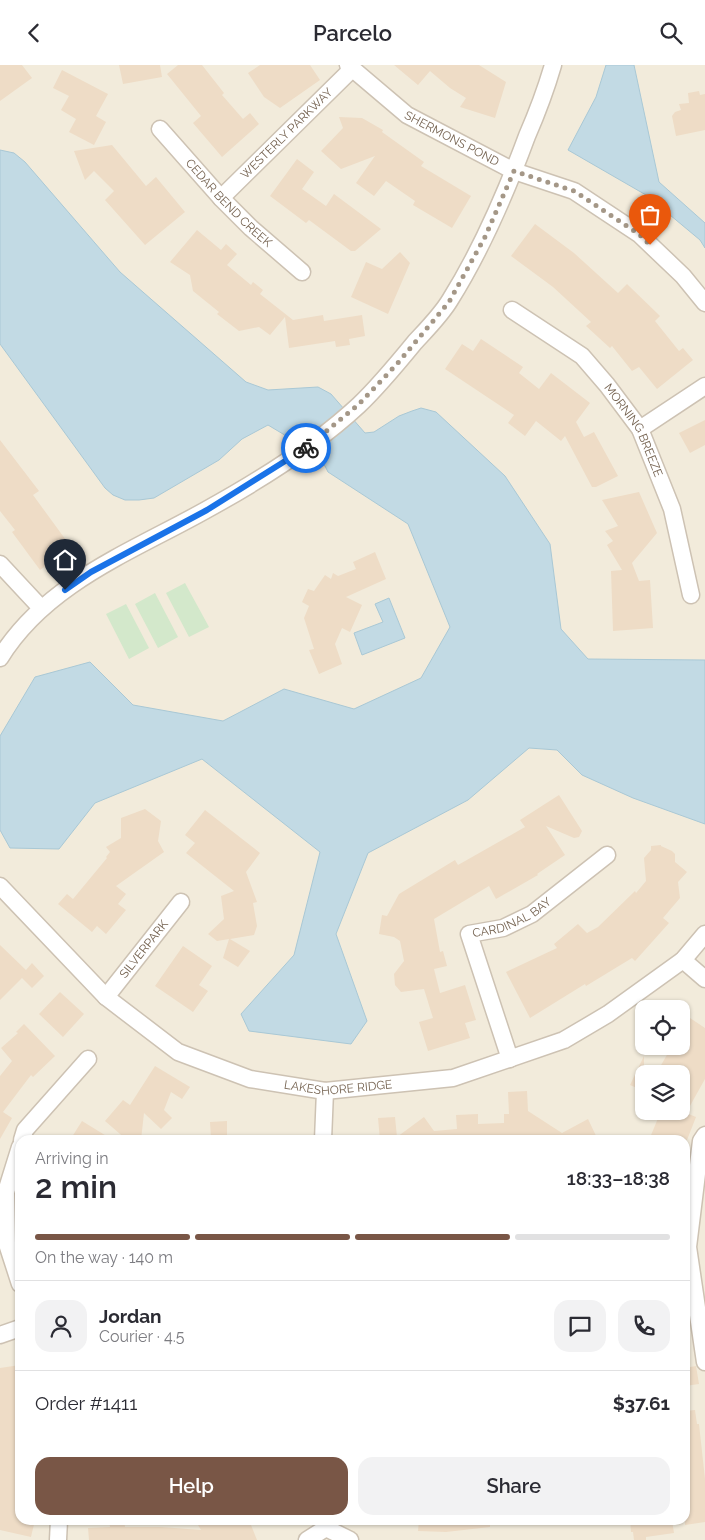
<!DOCTYPE html>
<meta charset="utf-8">
<style>
:root{--surface:#fff;--page:#f2f2f3;--text:#2b2b33;--muted:#7c7c81;--line:#e1e1e2;--accent:#795646}
body{margin:0;font-family:Raleway,sans-serif;background:var(--page);color:var(--text);height:100vh;display:flex;flex-direction:column;font-size:19px;white-space:nowrap}
*{box-sizing:border-box;margin:0}
p{font-size:16px;color:var(--muted)}
.icon{flex:none;width:28px;height:28px;fill:none;stroke:currentColor;stroke-width:2;stroke-linecap:round;stroke-linejoin:round}
.map{position:relative;flex:1;overflow:hidden}
.sheet{position:absolute;left:15px;top:1070px;width:675px;height:390px;display:flex;flex-direction:column;background:var(--surface);border-radius:15px;box-shadow:0 1px 4px #0004}
.sheet>*{flex:none}
.fabs{position:absolute;left:635px;top:935px;display:grid;gap:10px}
.fabs a{display:grid;place-items:center;width:55px;height:55px;border-radius:10px;background:var(--surface);box-shadow:0 1px 4px #0004;font-size:25px}
.pin{position:absolute;display:grid;place-items:center;width:42px;height:42px;color:#fff;margin:-51px -21px;border-radius:50% 50% 50% 0;rotate:-45deg;box-shadow:0 0 5px #0007}
.pin .icon{rotate:45deg}
.courier{position:absolute;display:grid;place-items:center;width:50px;height:50px;margin:-25px;border:4px solid #1a73e8;border-radius:50%;background:#fff;color:#222;box-shadow:0 1px 6px #0007}
.head em{font-style:normal;font-weight:600}
.head div{display:flex;flex-direction:column-reverse}
.head{display:flex;align-items:center;justify-content:space-between;height:85px;padding:0 20px}
h1{font-size:32px;font-weight:600;line-height:38px}
.bar{display:grid;grid-template-columns:repeat(4,1fr);gap:8px 5px;align-content:center;height:60px;padding:0 20px}
.bar i{height:6px;border-radius:4px;background:var(--line)}
.bar .on{background:var(--accent)}
.bar p{grid-column:span 4}
.line{display:flex;align-items:center;gap:12px;padding:0 20px;border-top:1px solid var(--line)}
.line div{flex:1}
.round{display:grid;place-items:center;flex:none;width:52px;height:52px;border-radius:15px;background:var(--page)}
.button{display:flex;gap:10px;margin-top:auto;padding:10px 20px}
.button a{flex:1;height:58px;border-radius:15px;background:var(--accent);color:#fff;font-size:20px;font-weight:600;line-height:58px;text-align:center}
.button a+a{background:var(--page);color:var(--text)}
header{display:flex;justify-content:space-between;align-items:center;height:65px;padding:0 20px;background:var(--surface);font-size:22px;font-weight:600}
.map>svg:first-child{display:block}
.residential{fill:#f2ebdb;fill-rule:evenodd}
.green{fill:#d3e8cb}
.water{fill:#c2dae4;stroke:#a9c8d5}
.building{fill:#eedcc6}
.lines{fill:none;stroke-linecap:round;stroke-linejoin:round}
.street-casing{stroke:#cdc2b3;stroke-width:19}
.street{stroke:#fff;stroke-width:16}
.done{stroke:#a49787;stroke-width:5;stroke-dasharray:0 9}
.route{stroke:#1a73e8;stroke-width:6}
.labels{text-anchor:middle;stroke-width:4;stroke-linejoin:round;paint-order:stroke}
.street-label{font-size:12px;fill:#756351;stroke:#fefbf3}
</style>
<header><svg class="icon" aria-label="back" viewBox="0 0 24 24"><path d="M15 5l-7 7 7 7"/></svg>Parcelo<svg class="icon" aria-label="search" viewBox="0 0 24 24"><circle cx="10" cy="10" r="6"/><path d="M15 15l6 6"/></svg></header>
<div class="map">
<svg width="705" height="1475" viewBox="0 0 705 1475">
<rect width="100%" height="100%" fill="#fbf8ec"/>
<path class="residential" d="M0,0H705V1475H0ZM644,944H681V981H644ZM644,1009H681V1046H644ZM20,1075H685V1455H20Z"/>
<path class="green" d="M185,518L209,562L189,572L166,528Z
M155,528L178,572L158,583L135,539Z
M126,539L149,583L129,594L106,549Z"/>
<path class="water" d="M606,0H634L659,117L705,158V183L700,175L646,130L568,85L596,32Z
M0,85L14,88L25,97L120,207L246,317L268,325L318,322L331,329L365,368L374,367L399,351L412,346L421,343L436,347L505,411L550,479L561,564L588,594L705,595V759L633,733L582,710L557,685L529,683L468,735L368,788L336,869L367,956L351,979L249,966L241,949L294,890L320,787L202,694L95,738L59,784L10,783L0,765V671L35,612L90,597L133,640L223,656L284,624L354,644L421,613L450,562L408,459L328,407L325,401L283,369L268,360L242,374L219,395L154,433L139,435H125L113,430L105,423L0,279Z
M389,533L405,573L362,590L354,568L383,557L375,539Z"/>
<path class="building" d="M0,0H22L32,13L0,36Z
M119,0H160L162,12L123,19Z
M178,0H202L224,28L222,30L243,54L250,48L259,59L222,92L193,58L201,51L167,9Z
M260,0H310L320,15L280,43L264,32L248,8Z
M394,0H479L506,17L495,53L460,42L466,33L450,23L430,6L418,20Z
M62,5L108,29L96,51L106,57L94,80L69,67L76,54L61,45L69,31L53,23Z
M699,26L700,30L705,29V65L676,71L672,51L675,47L681,45L679,39L689,38L688,28Z
M339,52L362,53L383,65L382,67L424,97L421,101L471,131L452,163L413,140L415,136L386,116L374,131L356,118L375,91L341,104L321,86L343,63Z
M112,80L146,121L156,112L185,147L145,180L105,135L114,126L94,106L85,115L74,86Z
M297,94L314,107L302,124L326,141L334,129L381,164L355,186H351L309,155L306,158L270,131Z
M535,159L574,188L618,228L627,219L660,251L655,256L679,286L683,283L693,295L657,324L639,302L632,306L612,281L610,283L586,261L591,257L553,222L511,191Z
M197,165L221,185L226,179L237,189L227,200L251,220L253,217L263,225L260,229L293,255L323,250L324,256L362,250L365,271L349,274L350,280L336,282L335,276L289,283L285,252L270,270L259,262L239,266L217,249L219,247L193,226L190,210L170,197Z
M400,187L410,198L388,249L351,232L366,197L382,204Z
M481,274L523,302L519,308L539,324L551,308L590,338L576,357L584,372L594,367L618,411L596,422H592L565,371L561,376L536,356L525,371L508,358L514,350L445,304L462,279L473,286Z
M705,355V380L690,388L679,368Z
M0,375L39,426L33,430L71,482L40,505L12,467L15,465L0,446Z
M639,427L657,468L632,498L639,516L650,515L653,563L613,566L611,506L622,505L607,480L613,476L605,466L618,461L602,435Z
M375,487L386,514L346,532L362,540L350,567L342,563L335,579L342,599L319,609L309,585L314,584L304,553L309,541L302,537L308,524L314,526L325,510L331,514L333,508L338,511L356,504L353,497Z
M559,730L582,766L579,772L574,773L546,761L565,790L537,809L538,810L496,834L489,821L434,854L440,887L443,886L447,901L434,904L440,928L465,920L476,955L465,958L470,973L428,986L419,957L433,953L424,924L401,927L395,920L394,909L404,896L400,876L394,872L379,869L382,850L387,851L399,829L455,795L458,800L525,762L520,755Z
M145,744L161,756L158,776L164,787L116,821L126,829L118,839L126,845L106,869L97,861L92,867L58,839L67,829L73,834L107,793L106,792L110,787L106,782L121,773V753Z
M205,745L260,788L246,807L257,837L253,838L257,861L254,870L230,874L250,886L238,902L223,893L229,874L217,876L208,869L224,854L221,831L234,826L186,788L195,778L185,770Z
M661,780V781L672,786L675,789V797L687,807L678,817L680,833L663,853L669,858L635,896L632,893L586,921L585,919L530,953L506,907L557,883L554,879L578,859L587,868L598,862L635,826L636,828L646,816L644,793L651,785V781Z
M0,880L26,905L32,898L44,911L32,923L22,913L0,935Z
M183,881L212,901L199,920L208,926L193,947L155,921Z
M60,927L84,949L63,972L39,949Z
M690,953L705,963V1014L686,1048L696,1052L687,1075H649L661,1046H681V1009H656L672,981H681V966Z
M24,959L55,991L33,1012L31,1010L3,1047L12,1053L0,1074V1011L12,996L1,983L18,968L16,967Z
M644,991V1026L630,1020Z
M155,1001L190,1022L182,1034L171,1027L164,1045L172,1053L161,1064L144,1048L141,1075H127L105,1056L123,1035L130,1040Z
M527,1026L528,1046L562,1068L588,1054L598,1075H380L378,1053L395,1052L397,1072L424,1052L434,1066L457,1064L456,1050L478,1049V1059L504,1058V1049H509L508,1027Z
M82,1056L113,1075H70Z
M227,1056V1072L211,1073L210,1057Z
M20,1300V1455H35L31,1472L0,1465V1303Z
M696,1301L699,1319L685,1321V1303Z
M695,1345L697,1359H699L705,1414V1457L685,1460V1346Z
M109,1455H124L125,1462H161L201,1465L195,1455H249L257,1475H89L88,1463L110,1462Z
M419,1455H490V1462L446,1467L418,1466Z
M630,1455H644L645,1458L672,1455L674,1468L646,1472V1475H634L633,1467H631Z"/>
<g class="lines">
<g class="street-casing">
<g id="street">
<path id="s1" d="M348,0L407,50L514,106L574,126L639,169L683,211L705,238"/>
<path id="s2" d="M160,64L221,133L251,163L302,207"/>
<path id="s3" d="M221,133L352,4"/>
<path id="s4" d="M512,245L582,291L607,320L640,364L672,444L691,530"/>
<path d="M640,364L705,321"/>
<path d="M0,499L41,543"/>
<path d="M0,593C46,518 133,486 206,445C257,417 316,380 359,340C379,321 397,299 415,277C427,264 441,250 450,235C482,184 506,128 527,71C537,48 546,24 553,0"/>
<path id="s5" d="M0,821L106,932L178,987L250,1014L325,1026L453,1013L564,975L608,949L683,895L705,869"/>
<path d="M683,895L705,914"/>
<path id="s6" d="M106,932L181,837"/>
<path id="s7" d="M510,994L469,869L503,863L532,849L607,790"/>
<path d="M705,1070L701,1076L688,1182L705,1297"/>
<path d="M22,1075L25,1065L88,994"/>
<path d="M323,1075L325,1026"/>
<path d="M20,1082L6,1127L7,1179L20,1219"/>
<path d="M0,1270L20,1263"/>
<path d="M326,1463L350,1475"/>
<path d="M58,1475L59,1455"/>
<path d="M307,1475L326,1463L329,1455"/>
</g>
</g>
<use href="#street" class="street"/>
</g>
<g class="lines">
<path class="done" d="M306,383L358,340L397,299L449,237L485,172L514,106L574,126L639,169L650,180"/>
<path class="route" d="M65,525L91,507L207,445L306,383"/>
</g>
<g class="labels">
<g class="street-label">
<text dy="4" stroke="none"><textPath href="#s3" startOffset="92">WESTERLY PARKWAY</textPath></text>
<text dy="4" stroke="none"><textPath href="#s1" startOffset="128">SHERMONS POND</textPath></text>
<text dy="4" stroke="none"><textPath href="#s2" startOffset="101">CEDAR BEND CREEK</textPath></text>
<text dy="4" stroke="none"><textPath href="#s4" startOffset="175">MORNING BREEZE</textPath></text>
<text dy="4" stroke="none"><textPath href="#s7" startOffset="178">CARDINAL BAY</textPath></text>
<text dy="4" stroke="none"><textPath href="#s6" startOffset="61">SILVERPARK</textPath></text>
<text dy="4" stroke="none"><textPath href="#s5" startOffset="410">LAKESHORE RIDGE</textPath></text>
</g>
</g>
</svg>
<div class="fabs">
<a><svg class="icon" aria-label="locate" viewBox="0 0 24 24"><circle cx="12" cy="12" r="6"/><path d="M12 2v4M12 18v4M2 12h4M18 12h4"/></svg></a>
<a><svg class="icon" aria-label="layers" viewBox="0 0 24 24"><path d="M12 4l9 5-9 5-9-5zM3 14l9 5 9-5"/></svg></a>
</div>
<div class="pin" style="left:650px;top:180px;background:#ea580c"><svg class="icon" aria-label="bag" viewBox="0 0 24 24"><path d="M5 8h14l-1 12H6zM9 8a3 3 0 0 1 6 0"/></svg></div>
<div class="pin" style="left:65px;top:525px;background:#1f2937"><svg class="icon" aria-label="home" viewBox="0 0 24 24"><path d="M3 11l9-7 9 7M6 9v11h12V9"/></svg></div>
<div class="courier" style="left:306px;top:383px"><svg class="icon" aria-label="bike" viewBox="0 0 24 24"><circle cx="6" cy="16" r="4"/><circle cx="18" cy="16" r="4"/><path d="M6 16l4-8h5l3 8M10 8l3 8H6M13 5h3"/></svg></div>
<section class="sheet">
<div class="head"><div><h1>2 min</h1><p>Arriving in</p></div><em>18:33–18:38</em></div>
<div class="bar"><i class="on"></i><i class="on"></i><i class="on"></i><i></i><p>On the way · 140 m</p></div>
<div class="line" style="height:90px"><a class="round"><svg class="icon" aria-label="person" viewBox="0 0 24 24"><circle cx="12" cy="8" r="4"/><path d="M4 21q1-7 8-7t8 7"/></svg></a><div><b>Jordan</b><p>Courier · 4.5</p></div><a class="round"><svg class="icon" aria-label="chat" viewBox="0 0 24 24"><path d="M4 5h16v11H9l-5 4z"/></svg></a><a class="round"><svg class="icon" aria-label="phone" viewBox="0 0 24 24"><path d="M5 4h4l2 5-3 2q2 4 5 5l2-3 5 2v4C11 20 4 13 5 4z"/></svg></a></div>
<div class="line" style="height:65px"><div>Order #1411</div><b>$37.61</b></div>
<div class="button"><a>Help</a><a>Share</a></div>
</section>
</div>
